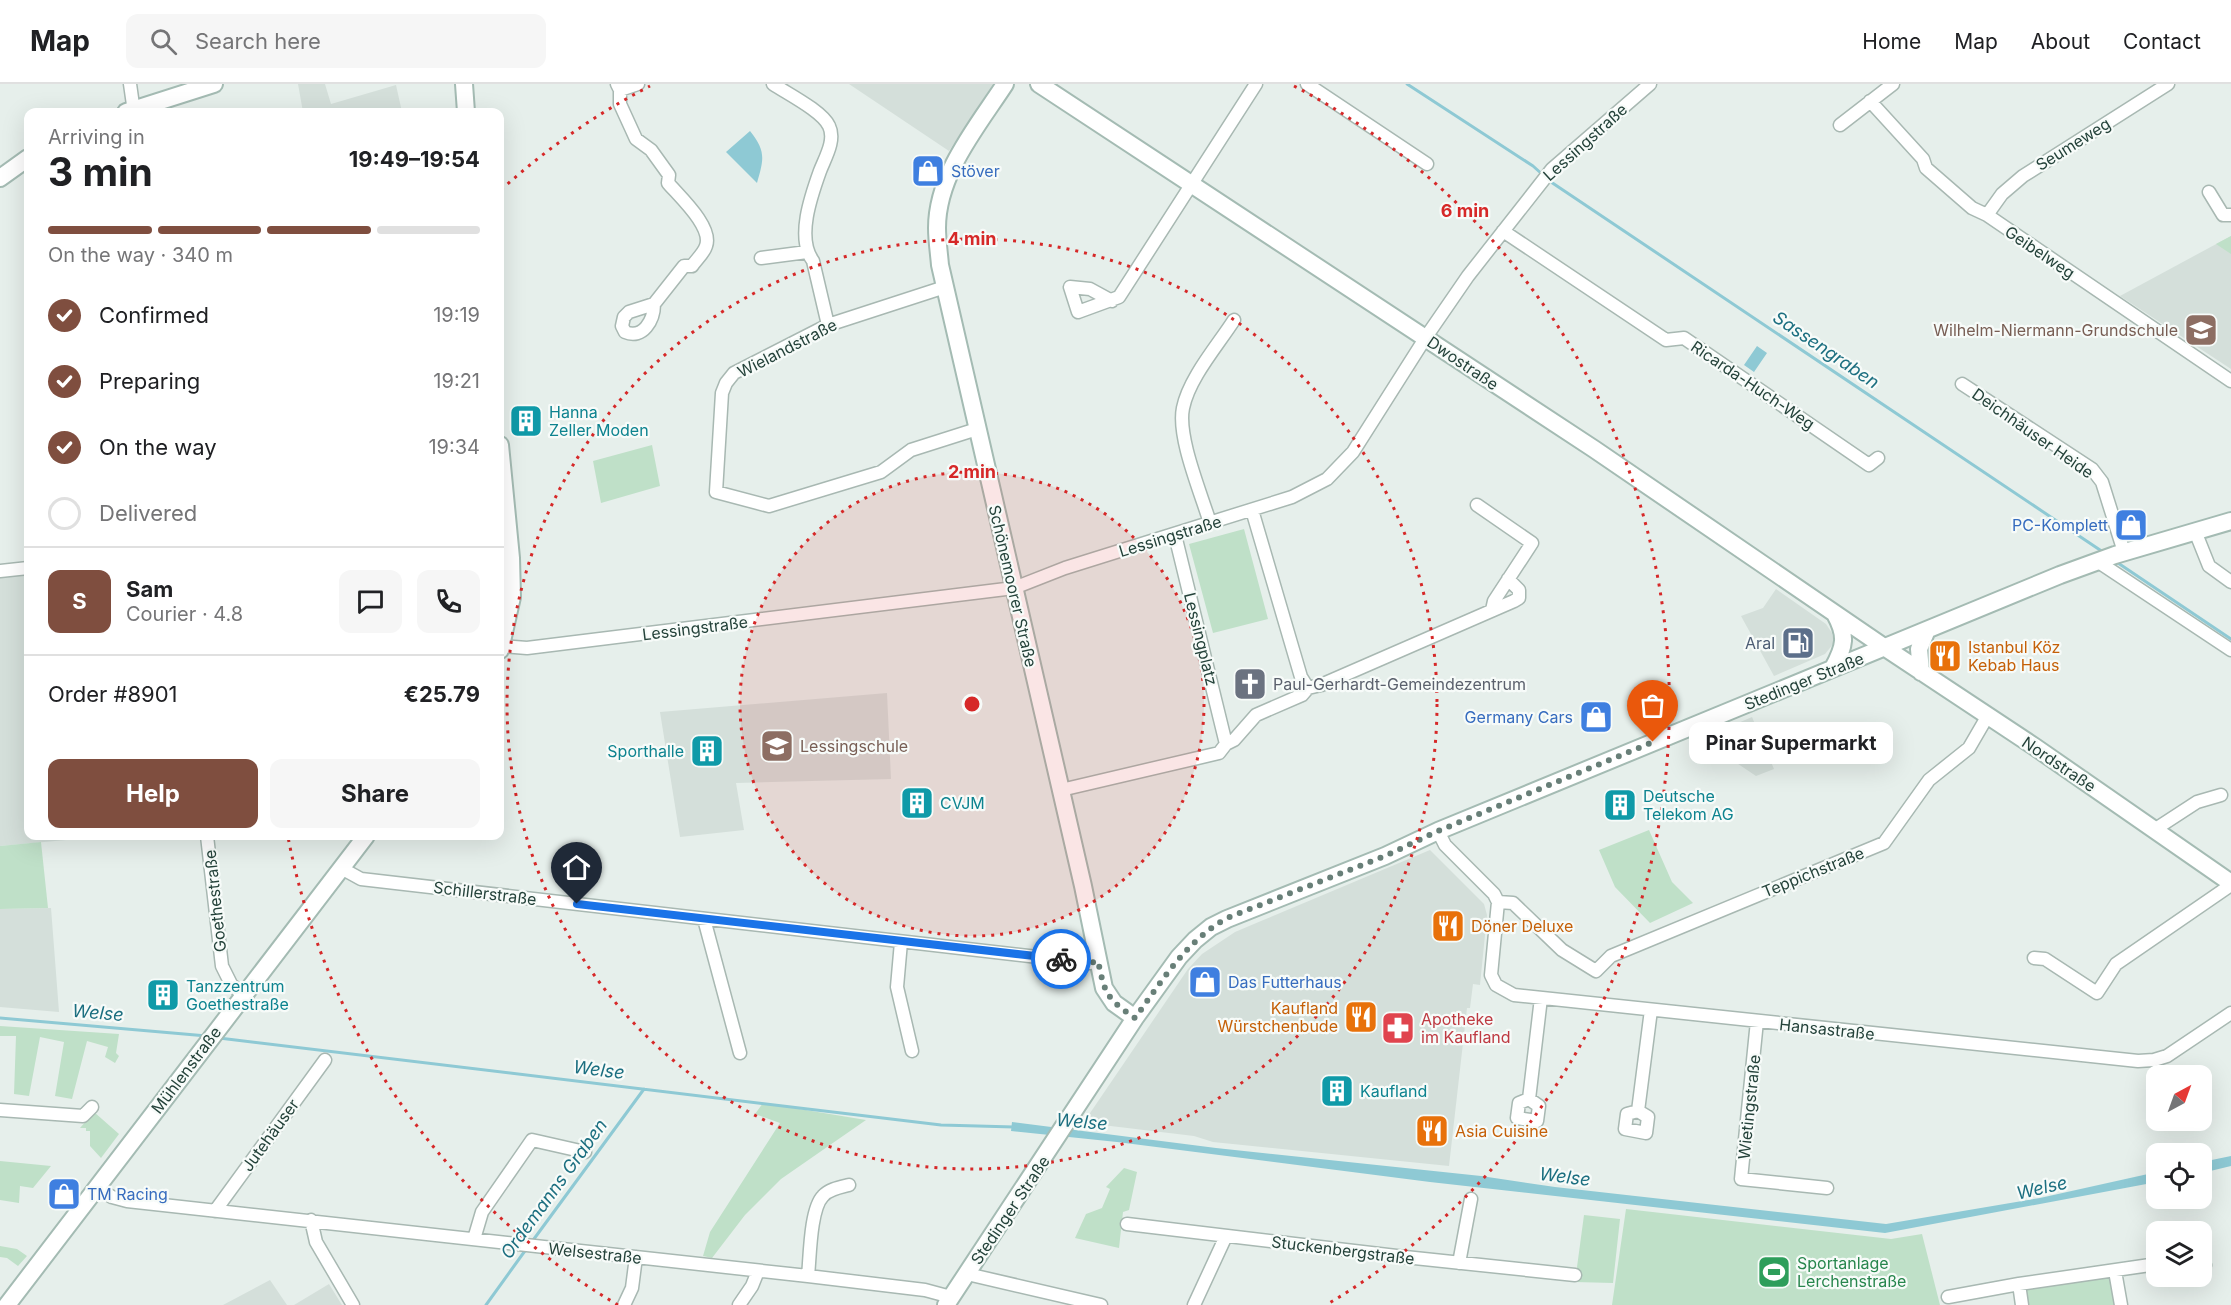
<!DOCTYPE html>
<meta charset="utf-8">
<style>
:root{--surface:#fff;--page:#f6f6f6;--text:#202124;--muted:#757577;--line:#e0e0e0;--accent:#7f4e3f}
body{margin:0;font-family:Inter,sans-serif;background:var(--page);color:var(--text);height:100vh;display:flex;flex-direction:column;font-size:22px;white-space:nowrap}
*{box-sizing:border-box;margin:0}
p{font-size:20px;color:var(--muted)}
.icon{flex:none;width:33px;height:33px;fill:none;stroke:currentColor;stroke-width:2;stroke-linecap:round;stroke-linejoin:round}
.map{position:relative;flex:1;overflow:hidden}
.side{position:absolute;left:24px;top:24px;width:480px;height:732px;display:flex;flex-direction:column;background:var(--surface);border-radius:12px;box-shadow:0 6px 24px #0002}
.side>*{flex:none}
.needle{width:39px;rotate:41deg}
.buttons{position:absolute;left:2146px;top:981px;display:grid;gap:12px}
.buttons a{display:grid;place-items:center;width:66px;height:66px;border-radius:12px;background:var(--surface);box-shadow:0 6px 24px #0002;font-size:30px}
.pin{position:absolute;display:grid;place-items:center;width:51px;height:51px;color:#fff;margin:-62px -26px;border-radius:50% 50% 50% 0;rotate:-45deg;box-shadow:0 0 6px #0007}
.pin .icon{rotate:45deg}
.courier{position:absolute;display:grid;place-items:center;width:60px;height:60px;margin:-30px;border:4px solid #1a73e8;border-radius:50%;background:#fff;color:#222;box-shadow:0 2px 8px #0007}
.bubble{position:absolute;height:42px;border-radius:12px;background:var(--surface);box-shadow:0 6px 24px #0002;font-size:20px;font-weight:700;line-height:42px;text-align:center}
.overview em{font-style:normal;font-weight:700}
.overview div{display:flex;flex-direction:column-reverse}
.overview{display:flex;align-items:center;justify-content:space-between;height:102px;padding:0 24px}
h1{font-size:39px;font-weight:700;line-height:45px}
.bar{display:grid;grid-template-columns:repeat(4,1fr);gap:9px 6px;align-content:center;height:72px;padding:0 24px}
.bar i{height:8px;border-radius:4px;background:var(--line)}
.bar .current{background:var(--accent)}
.bar p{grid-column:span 4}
.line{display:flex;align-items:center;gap:15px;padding:0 24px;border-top:2px solid var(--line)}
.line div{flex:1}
.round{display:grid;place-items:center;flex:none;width:63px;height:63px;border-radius:12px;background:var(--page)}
ol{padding:0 24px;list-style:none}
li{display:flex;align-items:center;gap:18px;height:66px}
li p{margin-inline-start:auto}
li .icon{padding:6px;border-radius:50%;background:var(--accent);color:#fff;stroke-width:4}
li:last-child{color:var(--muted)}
li i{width:33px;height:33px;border:3px solid var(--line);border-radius:50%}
.button{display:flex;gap:12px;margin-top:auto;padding:12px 24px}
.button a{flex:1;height:69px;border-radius:12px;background:var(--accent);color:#fff;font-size:24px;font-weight:700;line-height:69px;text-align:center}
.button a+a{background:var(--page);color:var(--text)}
header{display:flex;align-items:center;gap:36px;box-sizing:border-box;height:84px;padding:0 30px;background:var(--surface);border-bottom:2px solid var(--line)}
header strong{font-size:28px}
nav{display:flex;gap:33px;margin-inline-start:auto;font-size:21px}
.search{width:420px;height:54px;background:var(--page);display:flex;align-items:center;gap:15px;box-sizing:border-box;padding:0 21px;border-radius:12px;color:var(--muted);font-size:22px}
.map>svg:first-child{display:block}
.built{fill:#d4dfda}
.green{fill:#bfe0c8}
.water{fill:#8ec9d4}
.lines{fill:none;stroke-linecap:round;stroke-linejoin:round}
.stream{stroke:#8ec9d4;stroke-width:3}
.street-casing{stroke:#a8b8b2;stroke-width:15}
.secondary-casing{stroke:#a4bbb3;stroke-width:20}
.street{stroke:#fff;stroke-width:12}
.secondary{stroke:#fff;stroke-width:16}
.done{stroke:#687f78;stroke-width:6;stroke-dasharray:0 10.8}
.route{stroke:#1a73e8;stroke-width:8}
.ring{fill:none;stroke:#d62828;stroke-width:3;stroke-dasharray:3 6}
.labels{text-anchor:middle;stroke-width:4.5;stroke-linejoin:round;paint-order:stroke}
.street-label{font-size:16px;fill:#24423a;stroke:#f7fbf9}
.shop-label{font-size:16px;fill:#366cbe;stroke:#f7fbf9;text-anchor:start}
.education-label{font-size:16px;fill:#785e54;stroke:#f7fbf9;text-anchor:end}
.culture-label{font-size:16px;fill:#0d838f;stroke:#f7fbf9;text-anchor:start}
.service-label{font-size:16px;fill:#4e5e75;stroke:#f7fbf9;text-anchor:end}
.food-label{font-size:16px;fill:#c56008;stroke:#f7fbf9;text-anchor:start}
.worship-label{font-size:16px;fill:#5b616d;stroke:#f7fbf9;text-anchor:start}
.health-label{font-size:16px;fill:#be3a42;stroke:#f7fbf9;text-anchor:start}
.leisure-label{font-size:16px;fill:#27864d;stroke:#f7fbf9;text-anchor:start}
.water-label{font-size:18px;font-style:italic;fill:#1c6f80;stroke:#f7fbf9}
.centre{fill:#d62828;stroke:#f7fbf9;stroke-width:3}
.ring-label{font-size:18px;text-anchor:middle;font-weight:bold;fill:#d62828;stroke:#f7fbf9;stroke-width:4.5;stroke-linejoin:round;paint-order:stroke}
</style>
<header>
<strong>Map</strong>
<div class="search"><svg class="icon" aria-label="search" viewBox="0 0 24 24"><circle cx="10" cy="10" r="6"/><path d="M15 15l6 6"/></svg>Search here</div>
<nav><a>Home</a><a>Map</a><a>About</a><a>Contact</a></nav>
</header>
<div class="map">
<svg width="2231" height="1221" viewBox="0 0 2231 1221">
<rect width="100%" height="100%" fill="#e6efeb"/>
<path class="built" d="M298,0H325L331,20L396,1L402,28H303Z
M849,0H993L949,67Z
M2231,152V285L2120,212Z
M28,491V752H110L0,762V494Z
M1776,505L1826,540L1832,549L1834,559L1825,570L1774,592L1741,532L1763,524Z
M887,609L891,695L736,699L744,746L680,753L660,628Z
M1752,633L1774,685L1756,692L1701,655Z
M1430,766L1484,820L1487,831L1480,901L1473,900L1470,924H1467L1449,1082L1213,1058L1194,1052L1094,1040L1086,1035L1188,885L1202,870L1235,848L1261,837Z
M51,824L59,928L0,923V825Z
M270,1196L287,1221H223Z
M329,1200L342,1221H294Z"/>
<path class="green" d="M2231,152V170L2216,160Z
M652,361L660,402L601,419L593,377Z
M1244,445L1268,535L1213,549L1189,460Z
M1649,746L1672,798L1693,819L1650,839L1615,803L1599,766Z
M41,758L48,824L0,825V762Z
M0,942L119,950L116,969L119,972L115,979L105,973L108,963L87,957L72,1015L55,1012L64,958L40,953L29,1012L14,1010L16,952H0Z
M763,1019L866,1036L781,1095L745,1131L712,1174L703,1172L710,1148L780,1039L755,1030Z
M94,1028L119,1050L101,1074L90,1062V1047H86V1044H80Z
M0,1077L51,1082L33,1104L20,1102L19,1119L0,1116Z
M1124,1084L1137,1088L1129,1126L1123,1128L1119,1164L1075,1154L1086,1130L1102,1124L1110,1105L1106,1103Z
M1626,1125L1891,1155L1922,1150L1940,1221H1612Z
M1584,1131L1620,1135L1613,1199L1575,1198Z
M0,1162L17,1165L27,1172L18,1182L7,1174L0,1173Z
M2113,1190L2118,1221H2028L2024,1202Z"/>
<path class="water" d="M750,47C766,67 764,75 757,99L726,68Z
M1757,262L1767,269L1754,288L1744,281Z
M1012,1038L1216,1064L1481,1092L1555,1103L1886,1140L2040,1114L2157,1088V1098L1885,1149L1430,1098L1117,1058L1011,1047Z
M2231,1072V1082L2202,1089V1078Z"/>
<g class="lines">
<path class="stream" d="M1407,0L1533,82L1543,91
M1548,96L2103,468
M2115,477L2231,555
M0,934L207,952
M219,954L941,1041L1014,1043
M531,1159L644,1005
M486,1221L527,1164"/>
<g class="street-casing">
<path id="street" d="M130,0L134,28
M617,0L620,6V20L636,55L651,66L669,91L668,99C680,113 713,143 706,162C704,169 696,176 692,182H684L654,220L629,228L624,233L622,242L625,248C643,256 654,236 654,220
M773,0C788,10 822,27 829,42C836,56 825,74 820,87C811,112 796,154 813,177L828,241
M1307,0L1427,80
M620,6L638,0
M1870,17L1923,75L1926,84L1972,124L1987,131L2231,297
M1840,41L1893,0
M2209,108L2223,131H2231
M1987,131L2002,110L2023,92L2168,0
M1503,147L1666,256L1684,254L1869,381L1878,374
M761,174L807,168
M945,203L828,241L734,289L726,299L722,309L716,408L769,422L881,388L911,366L977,345
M1112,217L1090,205L1070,203L1078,228L1119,213L1256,0
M1962,300L2092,385L2102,398L2124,468
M1477,421L1532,459L1494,517L1492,526
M1252,426L1301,593L1308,604
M1210,439C1201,409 1177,353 1183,324C1189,294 1218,261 1234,236
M2195,447L2209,482L2231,498
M1175,451L1226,660
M2097,477L2231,566
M0,487L28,484
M502,562L527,564L1014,504L1065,484L1292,413L1327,395L1353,368L1426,253L1468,192L1552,85L1650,0
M1061,706L1219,669L1226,660L1234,656L1256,631L1302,611L1308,604L1321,601L1514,517L1519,514V506L1508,495
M2154,746L2197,718L2221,711
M1438,747L1445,761L1494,810L1498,818L1491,891L1496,901L1514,911L2138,977L2154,976L2167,972L2231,929
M207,752L222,882L231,900L243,911
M341,784L361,795L1090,879L1098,877
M1498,818L1513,819L1562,866L1596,887L1611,872L1884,759L1929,696L1969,664L1987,633
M704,835L740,969
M901,858L897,903L912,967
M2034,874L2045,875L2097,909L2116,880L2231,801
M1757,937L1741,1095L1827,1104
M1529,1015L1539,1022L1537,1037L1517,1034L1519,1019L1529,1015L1541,914
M0,1026L83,1032L92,1023
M1638,1027L1648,1033L1646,1049L1625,1045L1627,1030L1638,1027L1651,926
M97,1104L112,1113L127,1117L808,1192L925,1206L951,1213
M215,1127L325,976
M311,1136L316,1158L353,1221
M1127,1140L1405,1173L1575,1191
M474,1155L482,1128L532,1056L585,1068
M1459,1179L1471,1115
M2202,1180L2205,1181
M2115,1187L2121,1221
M967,1190L1101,1221
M808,1192C810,1174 810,1125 823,1112C829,1105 841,1103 849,1101
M2019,1200L2022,1221
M1948,1213L2019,1200L2157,1180
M624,1221L632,1204L636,1173
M739,1221L752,1202L758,1187
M1194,1221L1226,1152"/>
</g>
<g class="secondary-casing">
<path id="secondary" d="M464,0L466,28
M1005,0C977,43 937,90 937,144C937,156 939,169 940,181L1083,802L1104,904L1114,919L1135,934
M1039,0L1594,365L1884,563L2035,663L2231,799
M126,28L214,0
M0,94L28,74
M500,361L511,474L512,513L500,566
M1833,584C1845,562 1847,552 1835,530
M1921,588L1919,565L1927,546
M7,1221L366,752
M946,1221L1135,934L1179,873L1195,856L1211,843L1227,835L1385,772L1438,747L2060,491L2115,471L2231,437"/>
</g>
<use href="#street" class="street"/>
<use href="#secondary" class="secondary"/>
</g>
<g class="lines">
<path class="done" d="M1061,875L1090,879L1098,877C1105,910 1106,914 1135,934C1162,897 1186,857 1227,834L1385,772L1438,747L1653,658"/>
<path class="route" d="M577,820L1061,875"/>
</g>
<circle cx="972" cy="620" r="232" fill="#d62828" fill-opacity=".12"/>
<g class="ring">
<circle cx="972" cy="620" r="232"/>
<circle cx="972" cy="620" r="465"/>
<path d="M618 1221A697 697 0 0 1 288 753M501 106A697 697 0 0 1 650 2M1294 2A697 697 0 0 1 1326 1221"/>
</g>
<defs>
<g id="shop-square" transform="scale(1.725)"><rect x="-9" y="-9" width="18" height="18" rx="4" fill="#3f7fe0" stroke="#f7fbf9"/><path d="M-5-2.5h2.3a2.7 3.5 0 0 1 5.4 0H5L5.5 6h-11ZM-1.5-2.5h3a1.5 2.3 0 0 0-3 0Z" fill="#fff"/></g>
<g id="school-square" transform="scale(1.725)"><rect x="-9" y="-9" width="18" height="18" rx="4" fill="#8d6e63" stroke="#f7fbf9"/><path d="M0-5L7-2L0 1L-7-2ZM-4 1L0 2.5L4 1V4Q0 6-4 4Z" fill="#fff"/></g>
<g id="building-square" transform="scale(1.725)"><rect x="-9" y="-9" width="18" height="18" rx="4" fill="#0f9aa8" stroke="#f7fbf9"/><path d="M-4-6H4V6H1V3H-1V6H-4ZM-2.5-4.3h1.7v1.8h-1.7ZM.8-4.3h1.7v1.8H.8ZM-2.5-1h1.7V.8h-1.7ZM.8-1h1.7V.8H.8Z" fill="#fff"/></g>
<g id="fuel-square" transform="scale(1.725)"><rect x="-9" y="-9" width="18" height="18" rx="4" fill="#5c6f8a" stroke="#f7fbf9"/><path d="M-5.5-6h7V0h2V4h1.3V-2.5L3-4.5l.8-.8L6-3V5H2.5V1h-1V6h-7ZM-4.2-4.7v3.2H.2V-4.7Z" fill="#fff"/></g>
<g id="restaurant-square" transform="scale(1.725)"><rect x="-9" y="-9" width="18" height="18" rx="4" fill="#e8710a" stroke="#f7fbf9"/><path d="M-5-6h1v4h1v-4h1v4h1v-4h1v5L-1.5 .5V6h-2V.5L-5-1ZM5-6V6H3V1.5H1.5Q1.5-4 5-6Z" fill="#fff"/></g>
<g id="church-square" transform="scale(1.725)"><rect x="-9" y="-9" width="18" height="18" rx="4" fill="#6b7280" stroke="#f7fbf9"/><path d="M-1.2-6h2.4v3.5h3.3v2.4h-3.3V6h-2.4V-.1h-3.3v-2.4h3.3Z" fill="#fff"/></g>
<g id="pharmacy-square" transform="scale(1.725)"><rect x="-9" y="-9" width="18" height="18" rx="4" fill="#e0444e" stroke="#f7fbf9"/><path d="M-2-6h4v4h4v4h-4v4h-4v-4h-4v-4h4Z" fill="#fff"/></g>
<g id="stadium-square" transform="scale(1.725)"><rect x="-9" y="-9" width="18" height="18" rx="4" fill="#2e9e5b" stroke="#f7fbf9"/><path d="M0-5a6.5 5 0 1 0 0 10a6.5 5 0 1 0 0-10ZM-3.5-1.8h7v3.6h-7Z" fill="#fff"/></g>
</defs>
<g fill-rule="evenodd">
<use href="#shop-square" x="928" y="87"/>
<use href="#school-square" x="2201" y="246"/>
<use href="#building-square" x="526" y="337"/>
<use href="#shop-square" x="2131" y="441"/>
<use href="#fuel-square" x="1798" y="559"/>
<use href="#restaurant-square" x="1945" y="572"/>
<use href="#church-square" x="1250" y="600"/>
<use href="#shop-square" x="1596" y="633"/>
<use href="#school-square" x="777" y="662"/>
<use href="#building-square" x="707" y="667"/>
<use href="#building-square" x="917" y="719"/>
<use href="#building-square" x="1620" y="721"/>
<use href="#restaurant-square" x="1448" y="842"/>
<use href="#shop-square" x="1205" y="898"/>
<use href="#building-square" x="163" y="911"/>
<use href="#restaurant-square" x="1361" y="933"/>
<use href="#pharmacy-square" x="1398" y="944"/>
<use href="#building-square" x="1337" y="1007"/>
<use href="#restaurant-square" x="1432" y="1047"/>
<use href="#shop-square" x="64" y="1110"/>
<use href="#stadium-square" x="1774" y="1188"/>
</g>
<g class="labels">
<g class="street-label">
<text transform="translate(1585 58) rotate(-42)" y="6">Lessingstraße</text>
<text transform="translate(2073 60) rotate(-32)" y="6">Seumeweg</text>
<text transform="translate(2040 168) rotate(34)" y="6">Geibelweg</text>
<text transform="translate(787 264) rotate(-27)" y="6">Wielandstraße</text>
<text transform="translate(1463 279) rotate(34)" y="6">Dwostraße</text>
<text transform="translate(1753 301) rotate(34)" y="6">Ricarda-Huch-Weg</text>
<text transform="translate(2033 349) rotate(35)" y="6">Deichhäuser Heide</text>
<text transform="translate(1170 452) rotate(-17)" y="6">Lessingstraße</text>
<text transform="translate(1013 502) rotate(77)" y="6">Schönemoorer Straße</text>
<text transform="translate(695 544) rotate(-7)" y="6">Lessingstraße</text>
<text transform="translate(1201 555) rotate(76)" y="6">Lessingplatz</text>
<text transform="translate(1804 597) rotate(-22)" y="6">Stedinger Straße</text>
<text transform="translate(2059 680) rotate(34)" y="6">Nordstraße</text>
<text transform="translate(1813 788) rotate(-22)" y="6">Teppichstraße</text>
<text transform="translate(485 809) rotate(7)" y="6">Schillerstraße</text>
<text transform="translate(215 817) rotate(-96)" y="6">Goethestraße</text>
<text transform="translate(1827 945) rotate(6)" y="6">Hansastraße</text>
<text transform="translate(186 986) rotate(-53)" y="6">Mühlenstraße</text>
<text transform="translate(1749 1023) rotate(-84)" y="6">Wietingstraße</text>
<text transform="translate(270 1051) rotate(-54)" y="6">Jutehäuser</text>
<text transform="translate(1010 1126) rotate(-56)" y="6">Stedinger Straße</text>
<text transform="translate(1343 1166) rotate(7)" y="6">Stuckenbergstraße</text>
<text transform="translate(595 1169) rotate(6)" y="6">Welsestraße</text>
</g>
<g class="shop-label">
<text x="951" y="93">Stöver</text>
<text x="2108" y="447" text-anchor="end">PC-Komplett</text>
<text x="1573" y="639" text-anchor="end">Germany Cars</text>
<text x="1228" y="904">Das Futterhaus</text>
<text x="87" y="1116">TM Racing</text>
</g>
<g class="education-label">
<text x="2178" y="252">Wilhelm-Niermann-Grundschule</text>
<text x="800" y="668" text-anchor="start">Lessingschule</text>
</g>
<g class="culture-label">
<text x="549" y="334">Hanna<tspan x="549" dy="18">Zeller Moden</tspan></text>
<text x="684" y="673" text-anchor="end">Sporthalle</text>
<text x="1643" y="718">Deutsche<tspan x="1643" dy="18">Telekom AG</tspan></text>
<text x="940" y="725">CVJM</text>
<text x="186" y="908">Tanzzentrum<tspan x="186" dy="18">Goethestraße</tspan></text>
<text x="1360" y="1013">Kaufland</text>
</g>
<g class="service-label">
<text x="1775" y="565">Aral</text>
</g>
<g class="food-label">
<text x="1968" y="569">Istanbul Köz<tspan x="1968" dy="18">Kebab Haus</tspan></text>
<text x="1471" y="848">Döner Deluxe</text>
<text x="1338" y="930" text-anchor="end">Kaufland<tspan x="1338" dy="18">Würstchenbude</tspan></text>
<text x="1455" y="1053">Asia Cuisine</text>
</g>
<g class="worship-label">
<text x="1273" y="606">Paul-Gerhardt-Gemeindezentrum</text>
</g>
<g class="health-label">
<text x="1421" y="941">Apotheke<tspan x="1421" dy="18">im Kaufland</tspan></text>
</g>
<g class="leisure-label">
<text x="1797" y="1185">Sportanlage<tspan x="1797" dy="18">Lerchenstraße</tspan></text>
</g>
<g class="water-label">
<text transform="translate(1826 266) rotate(34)" y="6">Sassengraben</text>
<text transform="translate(98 929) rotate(5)" y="6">Welse</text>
<text transform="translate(599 986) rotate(7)" y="6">Welse</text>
<text transform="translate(1082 1038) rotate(5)" y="6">Welse</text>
<text transform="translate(1565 1093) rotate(7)" y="6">Welse</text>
<text transform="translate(2042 1104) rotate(-13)" y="6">Welse</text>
<text transform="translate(554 1105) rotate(-54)" y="6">Ordemanns Graben</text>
</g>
</g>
<circle cx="972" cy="620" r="9" class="centre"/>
<g class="ring-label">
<text x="1465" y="133">6 min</text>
<text x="972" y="161">4 min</text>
<text x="972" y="394">2 min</text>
</g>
</svg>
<div class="buttons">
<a><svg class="needle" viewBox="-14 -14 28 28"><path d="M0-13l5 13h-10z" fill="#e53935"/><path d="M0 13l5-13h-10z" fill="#757577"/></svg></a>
<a><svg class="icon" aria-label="locate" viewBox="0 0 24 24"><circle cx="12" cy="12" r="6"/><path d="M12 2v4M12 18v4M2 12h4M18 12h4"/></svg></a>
<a><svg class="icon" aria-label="layers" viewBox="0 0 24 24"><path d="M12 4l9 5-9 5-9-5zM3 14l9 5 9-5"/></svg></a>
</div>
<div class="pin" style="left:1653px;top:658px;background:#ea580c"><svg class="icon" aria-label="bag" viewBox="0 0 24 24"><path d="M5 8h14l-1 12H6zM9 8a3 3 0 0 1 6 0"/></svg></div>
<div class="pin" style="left:577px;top:820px;background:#1f2937"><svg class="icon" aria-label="home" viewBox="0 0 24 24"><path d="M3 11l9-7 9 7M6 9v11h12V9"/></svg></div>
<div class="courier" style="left:1061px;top:875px"><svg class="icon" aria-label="bike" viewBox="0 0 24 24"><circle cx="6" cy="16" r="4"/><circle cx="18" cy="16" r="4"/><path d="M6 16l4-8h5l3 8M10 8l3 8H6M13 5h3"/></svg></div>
<div class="bubble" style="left:1689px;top:638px;width:204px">Pinar Supermarkt</div>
<section class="side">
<div class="overview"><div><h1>3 min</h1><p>Arriving in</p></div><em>19:49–19:54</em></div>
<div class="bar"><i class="current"></i><i class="current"></i><i class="current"></i><i></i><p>On the way · 340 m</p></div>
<ol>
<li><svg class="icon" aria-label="check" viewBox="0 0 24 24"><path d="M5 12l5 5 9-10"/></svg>Confirmed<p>19:19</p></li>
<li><svg class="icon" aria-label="check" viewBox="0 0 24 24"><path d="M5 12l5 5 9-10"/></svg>Preparing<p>19:21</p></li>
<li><svg class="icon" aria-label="check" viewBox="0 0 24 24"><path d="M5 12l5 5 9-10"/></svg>On the way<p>19:34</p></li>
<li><i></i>Delivered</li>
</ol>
<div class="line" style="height:108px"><b class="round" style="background:var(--accent);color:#fff">S</b><div><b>Sam</b><p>Courier · 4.8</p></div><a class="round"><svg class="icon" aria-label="chat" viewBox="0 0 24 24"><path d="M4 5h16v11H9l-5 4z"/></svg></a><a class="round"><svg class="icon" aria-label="phone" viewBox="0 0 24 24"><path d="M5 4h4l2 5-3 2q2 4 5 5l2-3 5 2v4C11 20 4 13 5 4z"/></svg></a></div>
<div class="line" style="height:78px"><div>Order #8901</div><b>€25.79</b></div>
<div class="button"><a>Help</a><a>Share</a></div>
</section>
</div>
